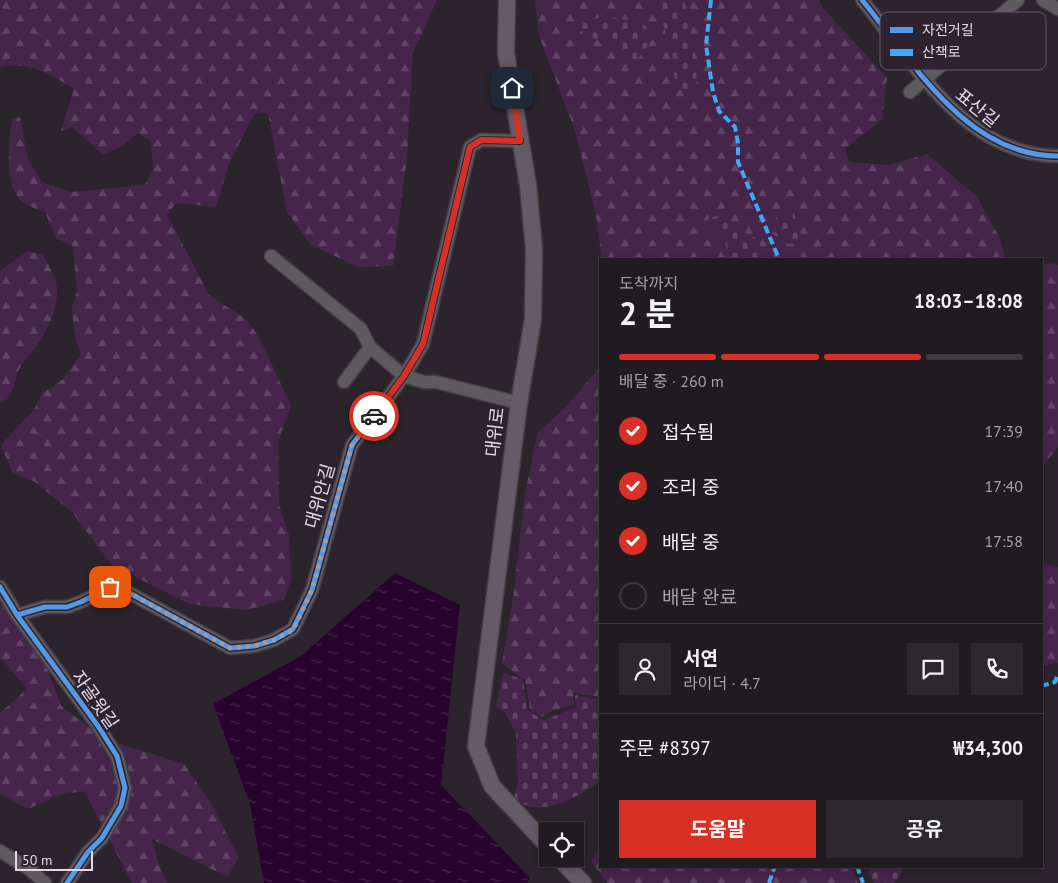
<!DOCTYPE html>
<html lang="ko">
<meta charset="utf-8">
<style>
:root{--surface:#201b21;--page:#2d282e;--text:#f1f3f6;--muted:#a2a1a5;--line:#3d393f;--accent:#d93025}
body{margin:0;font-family:"PT Sans","Noto Sans KR",sans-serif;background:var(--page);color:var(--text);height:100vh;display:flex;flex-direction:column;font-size:19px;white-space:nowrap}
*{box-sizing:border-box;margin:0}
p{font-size:16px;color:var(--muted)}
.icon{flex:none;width:28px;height:28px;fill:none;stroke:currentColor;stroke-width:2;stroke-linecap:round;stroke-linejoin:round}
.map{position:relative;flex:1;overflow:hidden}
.drawer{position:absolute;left:599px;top:258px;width:444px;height:610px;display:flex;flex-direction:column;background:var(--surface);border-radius:0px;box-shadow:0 2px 8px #0003,0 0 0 1px var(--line)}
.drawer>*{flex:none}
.tools{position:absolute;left:539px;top:822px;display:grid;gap:10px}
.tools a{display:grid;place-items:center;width:45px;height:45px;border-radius:0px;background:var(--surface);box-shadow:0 2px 8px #0003,0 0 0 1px var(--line);font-size:25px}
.scale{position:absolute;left:15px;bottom:12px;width:78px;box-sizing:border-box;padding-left:5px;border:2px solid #e2d9e3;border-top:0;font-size:14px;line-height:18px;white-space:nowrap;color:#e2d9e3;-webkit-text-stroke:4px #2e2130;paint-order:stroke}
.pin{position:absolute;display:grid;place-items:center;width:42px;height:42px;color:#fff;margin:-21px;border-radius:10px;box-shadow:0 2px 8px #0006}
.courier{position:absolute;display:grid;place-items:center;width:50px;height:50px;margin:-25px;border:4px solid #d93025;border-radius:50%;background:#fff;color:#222;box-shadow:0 1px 6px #0007}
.headline em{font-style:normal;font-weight:700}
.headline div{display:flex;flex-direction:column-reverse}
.headline{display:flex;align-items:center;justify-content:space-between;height:85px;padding:0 20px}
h1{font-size:32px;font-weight:700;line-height:38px}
.bar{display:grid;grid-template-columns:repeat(4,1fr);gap:8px 5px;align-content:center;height:60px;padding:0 20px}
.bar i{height:6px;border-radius:4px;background:var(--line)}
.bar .active{background:var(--accent)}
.bar p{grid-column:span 4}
.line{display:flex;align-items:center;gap:12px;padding:0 20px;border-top:1px solid var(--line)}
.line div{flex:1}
.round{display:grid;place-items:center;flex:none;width:52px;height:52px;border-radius:0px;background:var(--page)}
ol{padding:0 20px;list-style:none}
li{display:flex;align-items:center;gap:15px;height:55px}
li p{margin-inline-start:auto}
li .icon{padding:5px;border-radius:50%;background:var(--accent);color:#fff;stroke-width:4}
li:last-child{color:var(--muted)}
li i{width:28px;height:28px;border:2px solid var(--line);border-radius:50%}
.primary-button{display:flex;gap:10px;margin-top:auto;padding:10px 20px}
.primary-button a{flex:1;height:58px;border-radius:0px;background:var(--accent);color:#fff;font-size:20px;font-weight:700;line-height:58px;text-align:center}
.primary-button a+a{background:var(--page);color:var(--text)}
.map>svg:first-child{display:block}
.forest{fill:url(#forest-firs)}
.cemetery{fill:url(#cemetery-stones)}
.water{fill:url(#water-ripples)}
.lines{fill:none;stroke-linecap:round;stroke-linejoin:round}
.minor-casing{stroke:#453f45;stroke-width:15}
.major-casing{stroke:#453f45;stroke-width:19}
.minor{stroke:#5f5960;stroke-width:12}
.major{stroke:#655a67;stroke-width:16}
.quiet{stroke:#3fa9f5;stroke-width:4;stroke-dasharray:8 4;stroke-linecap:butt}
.cycleway-casing{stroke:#2e2130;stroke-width:8}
.cycleway{stroke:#5399e6;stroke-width:5}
.done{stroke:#a29aa3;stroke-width:5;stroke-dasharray:0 9}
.route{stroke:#d93025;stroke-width:6}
.labels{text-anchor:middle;stroke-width:5;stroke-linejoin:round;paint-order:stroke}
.street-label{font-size:18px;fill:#e2d9e3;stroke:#2e2130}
.key{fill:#2e2130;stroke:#645866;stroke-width:1}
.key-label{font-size:14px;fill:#e2d9e3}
</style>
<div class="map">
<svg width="1058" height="883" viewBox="0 0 1058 883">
<defs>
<pattern id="forest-firs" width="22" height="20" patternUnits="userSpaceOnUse" patternTransform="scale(1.25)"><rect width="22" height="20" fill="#46254b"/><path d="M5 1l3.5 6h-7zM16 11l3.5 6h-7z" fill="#604465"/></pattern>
<pattern id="cemetery-stones" width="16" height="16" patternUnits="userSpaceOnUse" patternTransform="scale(1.25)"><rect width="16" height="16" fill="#46254b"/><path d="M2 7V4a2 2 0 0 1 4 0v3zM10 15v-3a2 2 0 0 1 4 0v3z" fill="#604465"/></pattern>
<pattern id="water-ripples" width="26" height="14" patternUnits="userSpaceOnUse" patternTransform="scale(1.25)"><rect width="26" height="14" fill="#27032e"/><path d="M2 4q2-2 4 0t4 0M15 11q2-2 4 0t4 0" fill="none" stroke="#46274c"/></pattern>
</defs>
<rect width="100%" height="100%" fill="#2b242c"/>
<path class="forest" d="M0,0H437L413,53L407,157L393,266L358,267L311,245L287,212L268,113L254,114L229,164L216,207L176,203L167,215L210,296L246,319L260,339L291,406L278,442L279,505L289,535L291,579L284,600L246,610L189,604L112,565L72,512L35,482L12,472L1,445L34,410L42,393L62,380L81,355L74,332L72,307L77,291L73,246L56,238L45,212C39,210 30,207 24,203C3,190 9,140 12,119L20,117L28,160L42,182L70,192L145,185L153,170L151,141L138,133L122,146L103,155L72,127L61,131L74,89C50,74 30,61 0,67Z
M535,0H819L823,8L887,78L882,120L845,148L849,162L889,165L927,154L977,197L1000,238L1005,259H602L596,215L575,131L539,36Z
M28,251L43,255C48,264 56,276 57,287C59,306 47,333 35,348C31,354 25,359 21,366C12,380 17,397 0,403V271Z
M1051,263L1058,265V447L1041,468V265Z
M600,367V697L573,693L574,705L551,711L542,717L530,709L525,680L502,663L514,591L525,493L538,432L564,409Z
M1041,563L1058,567V663L1041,666Z
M0,603L18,623L49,672L61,706L104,739L184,764L211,803L239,858L227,877L152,839L159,865L167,883H132L84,791L59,795L28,809L0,794V713L27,689L0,657Z
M600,848V866H851L858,883H607L591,861Z"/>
<path class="cemetery" d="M657,0H683L688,11L697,80L694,91L677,89L674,74V64Z
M602,16L634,21L646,26L649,44L635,62L605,42L585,35L575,24Z
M794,213L802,239L789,244L774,235L772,221L777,217Z
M718,216L758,240L763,253L756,259H731L723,238L705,222L710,217Z
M503,673L523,679L527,710L544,720L576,707L575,695L600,700V781C580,795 557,810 531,807C525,806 519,801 514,798L518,782L516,733L505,713L496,706Z
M871,866H899L902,872L894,883H874L868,873Z"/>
<path class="water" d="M395,573L460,605L441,785L530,878L528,883H264L250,804L213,704L301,656Z"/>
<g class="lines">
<g class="minor-casing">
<path id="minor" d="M862,0C914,63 966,156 1058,156
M1043,0L1058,9
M910,92L1018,0
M271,256L361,329L370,347L404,376L424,382H436L519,403
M344,382L370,347
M0,587L17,615L98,726L117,756L125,788L121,806L102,838L88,852L67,883
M17,615L45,607H67L81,602L110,587L124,590L230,648L254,646L274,640L293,629L312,590L352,445L404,376L423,344L470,147L481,140L520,141
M0,851L29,869L45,883"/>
</g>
<g class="major-casing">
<path id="major" d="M507,0L506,53L528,185L534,249L533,319L519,403L476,746L492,786L548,846
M560,859L583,883"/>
</g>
<use href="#minor" class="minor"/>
<use href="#major" class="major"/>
<path class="quiet" d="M711,0L706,45L713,92L719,111L735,127L738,143V162L779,259
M1041,686L1055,682L1058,674
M857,866L863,883
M769,883L775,866"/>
<g class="cycleway-casing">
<path id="cycleway" d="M862,0C914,63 966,156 1058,156
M0,587L17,615L98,726L117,756L125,788L121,806L102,838L88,852L67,883
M17,615L45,607H67L81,602L110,587L124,590L230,648L254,646L274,640L293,629L312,590L352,445L404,376L423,344L470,147L481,140L520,141"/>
</g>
<use href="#cycleway" class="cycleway"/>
</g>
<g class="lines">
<path class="done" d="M110,587L124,590L230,648L254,646L274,640L293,630L312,590L352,445L374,416"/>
<path class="route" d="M374,416L404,376L423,344L470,147L481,140L520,141L512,88"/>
</g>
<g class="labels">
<g class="street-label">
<text transform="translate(977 108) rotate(39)" y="6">표산길</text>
<text transform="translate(495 432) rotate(-83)" y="6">대위로</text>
<text transform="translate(320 496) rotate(-74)" y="6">대위안길</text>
<text transform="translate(95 700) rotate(55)" y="6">자골윗길</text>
</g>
</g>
<rect x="880" y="12" width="166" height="58" rx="8" class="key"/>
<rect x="890" y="27" width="23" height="6" fill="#5399e6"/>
<rect x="890" y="49" width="23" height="7" fill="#3fa9f5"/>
<g class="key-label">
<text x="922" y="35">자전거길</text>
<text x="922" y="57">산책로</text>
</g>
</svg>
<div class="tools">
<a><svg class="icon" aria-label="locate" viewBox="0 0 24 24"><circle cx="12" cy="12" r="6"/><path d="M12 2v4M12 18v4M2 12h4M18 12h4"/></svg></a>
</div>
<div class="scale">50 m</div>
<div class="pin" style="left:110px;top:587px;background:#ea580c"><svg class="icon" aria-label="bag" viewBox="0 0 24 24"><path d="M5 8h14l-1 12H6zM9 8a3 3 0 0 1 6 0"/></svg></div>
<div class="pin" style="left:512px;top:88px;background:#1f2937"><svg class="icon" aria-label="home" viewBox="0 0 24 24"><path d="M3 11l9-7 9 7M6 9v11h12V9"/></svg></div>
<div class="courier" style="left:374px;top:416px"><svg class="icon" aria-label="car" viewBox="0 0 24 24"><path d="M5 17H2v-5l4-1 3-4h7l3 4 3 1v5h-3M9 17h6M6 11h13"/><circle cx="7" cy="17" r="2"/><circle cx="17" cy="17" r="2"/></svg></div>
<section class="drawer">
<div class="headline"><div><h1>2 분</h1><p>도착까지</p></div><em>18:03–18:08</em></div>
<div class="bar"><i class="active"></i><i class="active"></i><i class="active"></i><i></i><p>배달 중 · 260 m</p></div>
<ol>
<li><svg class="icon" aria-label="check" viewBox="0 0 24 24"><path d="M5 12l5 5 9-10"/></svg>접수됨<p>17:39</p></li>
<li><svg class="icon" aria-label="check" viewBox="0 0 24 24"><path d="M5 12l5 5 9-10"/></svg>조리 중<p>17:40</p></li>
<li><svg class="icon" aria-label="check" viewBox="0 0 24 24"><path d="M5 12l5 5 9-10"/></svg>배달 중<p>17:58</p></li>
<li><i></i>배달 완료</li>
</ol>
<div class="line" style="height:90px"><a class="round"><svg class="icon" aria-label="person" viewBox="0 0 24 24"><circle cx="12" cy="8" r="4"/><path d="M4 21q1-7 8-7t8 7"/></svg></a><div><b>서연</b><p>라이더 · 4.7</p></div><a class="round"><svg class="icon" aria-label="chat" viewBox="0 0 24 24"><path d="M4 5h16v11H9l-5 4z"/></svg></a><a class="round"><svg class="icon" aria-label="phone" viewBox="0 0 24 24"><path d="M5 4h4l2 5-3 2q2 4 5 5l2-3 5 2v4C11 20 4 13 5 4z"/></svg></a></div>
<div class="line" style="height:65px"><div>주문 #8397</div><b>₩34,300</b></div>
<div class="primary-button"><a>도움말</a><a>공유</a></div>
</section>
</div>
